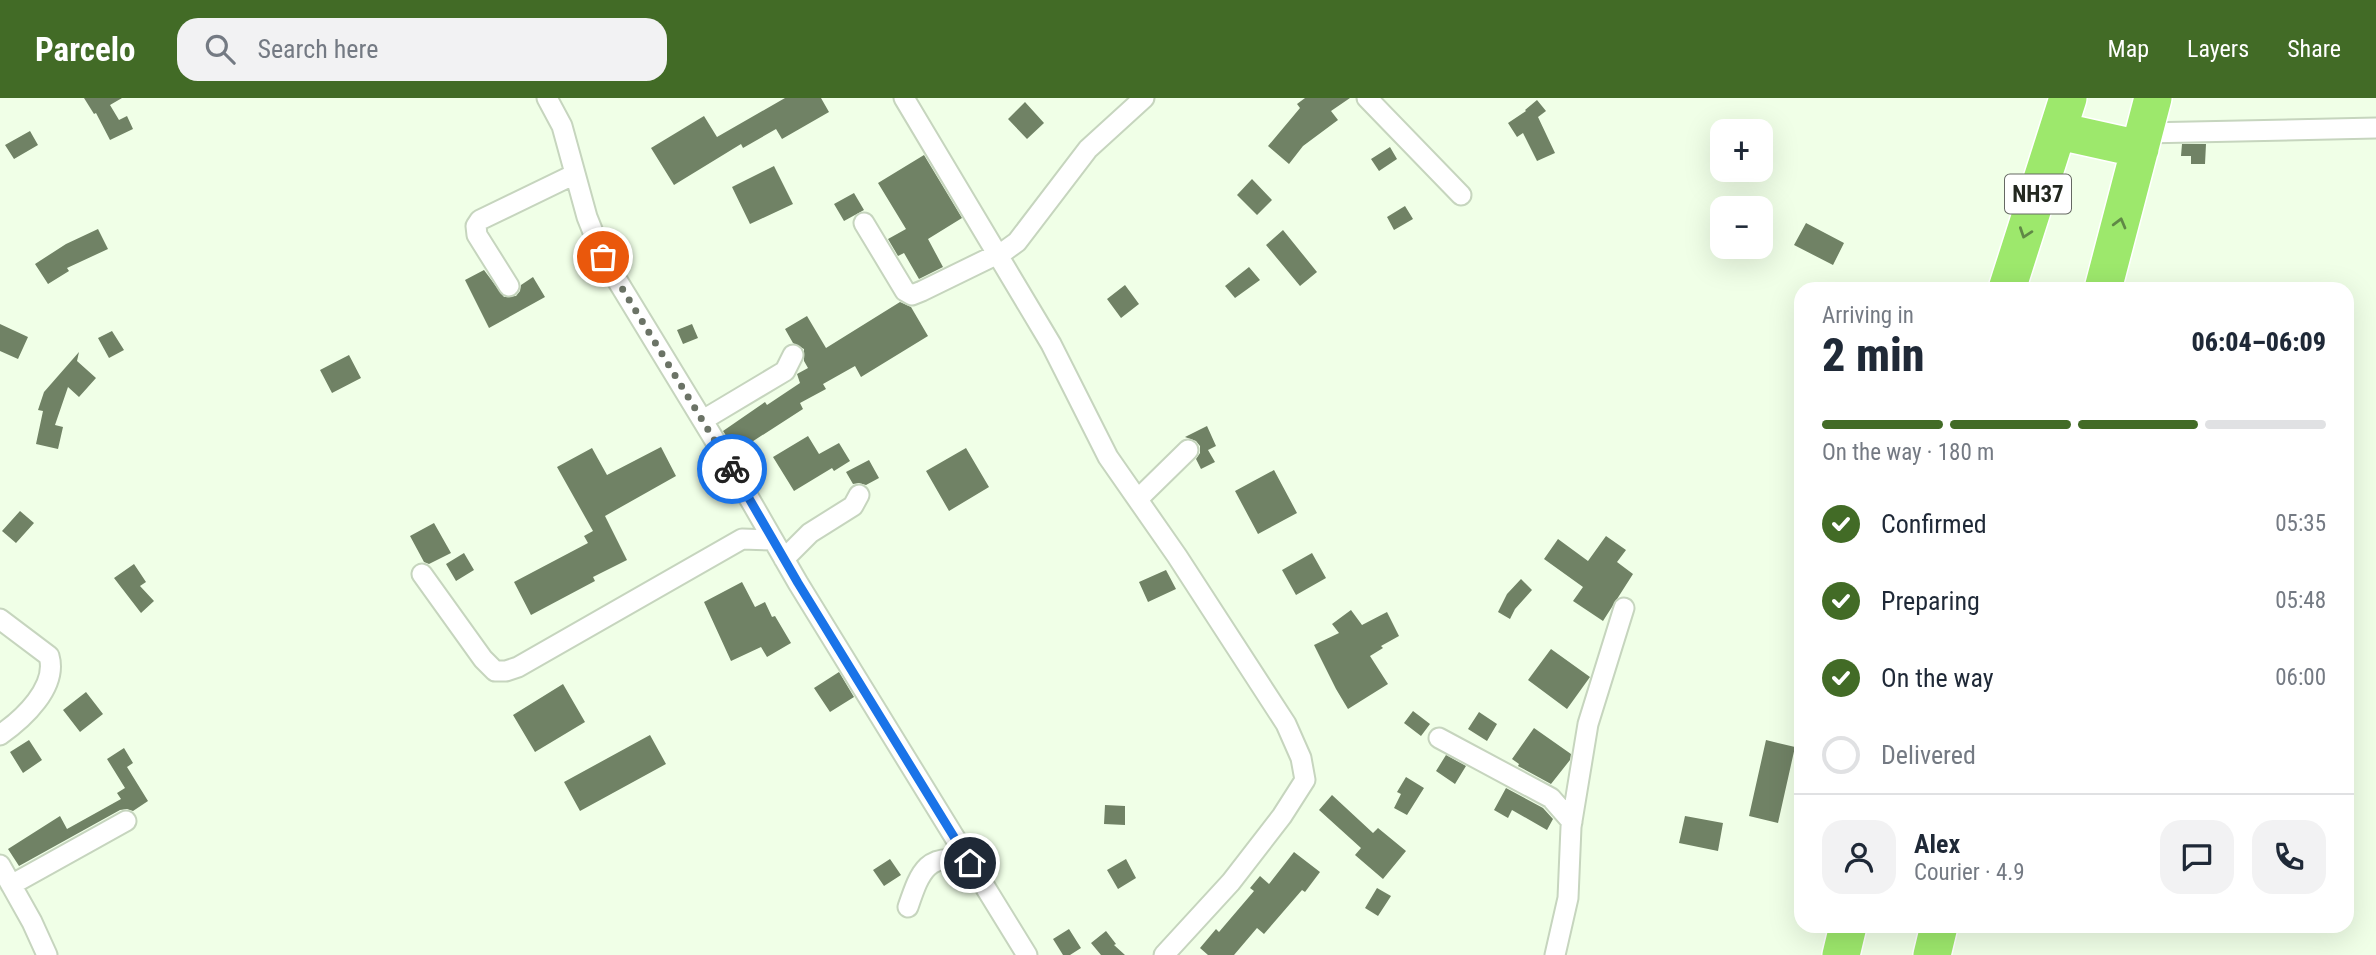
<!DOCTYPE html>
<meta charset="utf-8">
<style>
:root{--surface:#fff;--page:#f2f2f3;--text:#1f2937;--muted:#747a83;--line:#e0e1e3;--accent:#426b26}
body{margin:0;font-family:"Roboto Condensed",sans-serif;background:var(--page);color:var(--text);height:100vh;display:flex;flex-direction:column;font-size:26px;white-space:nowrap}
*{box-sizing:border-box;margin:0}
p{font-size:23px;color:var(--muted)}
.icon{flex:none;width:38px;height:38px;fill:none;stroke:currentColor;stroke-width:2;stroke-linecap:round;stroke-linejoin:round}
.map{position:relative;flex:1;overflow:hidden}
.panel{position:absolute;left:1794px;top:184px;width:560px;height:651px;display:flex;flex-direction:column;background:var(--surface);border-radius:21px;box-shadow:0 7px 28px #0002}
.panel>*{flex:none}
.buttons{position:absolute;left:1710px;top:21px;display:grid;gap:14px}
.buttons a{display:grid;place-items:center;width:63px;height:63px;border-radius:14px;background:var(--surface);box-shadow:0 7px 28px #0002;font-size:35px}
.pin{position:absolute;display:grid;place-items:center;width:60px;height:60px;color:#fff;margin:-30px;border:4px solid #fff;border-radius:50%;box-shadow:0 2px 7px #0007}
.courier{position:absolute;display:grid;place-items:center;width:70px;height:70px;margin:-35px;border:5px solid #1a73e8;border-radius:50%;background:#fff;color:#222;box-shadow:0 2px 9px #0007}
.head em{font-style:normal;font-weight:800}
.head div{display:flex;flex-direction:column-reverse}
.head{display:flex;align-items:center;justify-content:space-between;height:119px;padding:0 28px}
h1{font-size:46px;font-weight:800;line-height:52px}
.bar{display:grid;grid-template-columns:repeat(4,1fr);gap:10px 7px;align-content:center;height:84px;padding:0 28px}
.bar i{height:9px;border-radius:5px;background:var(--line)}
.bar .selected{background:var(--accent)}
.bar p{grid-column:span 4}
.line{display:flex;align-items:center;gap:18px;padding:0 28px;border-top:2px solid var(--line)}
.line div{flex:1}
.round{display:grid;place-items:center;flex:none;width:74px;height:74px;border-radius:21px;background:var(--page)}
ol{padding:0 28px;list-style:none}
li{display:flex;align-items:center;gap:21px;height:77px}
li p{margin-inline-start:auto}
li .icon{padding:7px;border-radius:50%;background:var(--accent);color:#fff;stroke-width:4}
li:last-child{color:var(--muted)}
li i{width:38px;height:38px;border:4px solid var(--line);border-radius:50%}
header{display:flex;align-items:center;gap:42px;box-sizing:border-box;height:98px;padding:0 35px;background:var(--accent);color:#fff}
header strong{font-size:33px}
nav{display:flex;gap:38px;margin-inline-start:auto;font-size:24px}
.search{width:490px;height:63px;background:var(--page);display:flex;align-items:center;gap:18px;box-sizing:border-box;padding:0 24px;border-radius:21px;color:var(--muted);font-size:26px}
.map>svg:first-child{display:block}
.building{fill:#708265}
.lines{fill:none;stroke-linecap:round;stroke-linejoin:round}
.street-casing{stroke:#c6d5be;stroke-width:23}
.highway-casing{stroke:#fff;stroke-width:40}
.street{stroke:#fff;stroke-width:19}
.highway{stroke:#9de86c;stroke-width:37}
.oneway{stroke:#608846}
.done{stroke:#6b7366;stroke-width:7;stroke-dasharray:0 12.6}
.route{stroke:#1a73e8;stroke-width:9}
.labels{text-anchor:middle;stroke-width:6;stroke-linejoin:round;paint-order:stroke}
.shield{fill:#fff;stroke:#656863;stroke-width:2}
.shield-label{font-size:23px;font-weight:bold;fill:#232820}
</style>
<header>
<strong>Parcelo</strong>
<div class="search"><svg class="icon" aria-label="search" viewBox="0 0 24 24"><circle cx="10" cy="10" r="6"/><path d="M15 15l6 6"/></svg>Search here</div>
<nav><a>Map</a><a>Layers</a><a>Share</a></nav>
</header>
<div class="map">
<svg width="2376" height="857" viewBox="0 0 2376 857">
<rect width="100%" height="100%" fill="#f0ffe7"/>
<path class="building" d="M84,0H122L110,7L119,22L127,18L133,31L110,42L96,15L94,16Z
M785,0H821L829,14L782,41L776,31L743,50L741,46L674,87L651,50L704,18L717,39Z
M1305,0H1350L1331,13L1338,22L1303,48L1289,66L1268,48L1300,10L1297,6Z
M1537,2L1546,13L1538,19L1555,55L1537,63L1523,35L1517,39L1508,25L1526,13L1525,12Z
M1025,4L1044,25L1027,41L1008,21Z
M30,33L38,47L14,61L5,47Z
M2182,46H2206L2205,66H2191V58H2181Z
M1390,49L1397,61L1379,73L1371,61Z
M924,57L962,120L928,141L943,169L919,181L904,155L898,158L888,141L906,131L878,85Z
M774,68L793,106L750,126L732,89Z
M1252,81L1272,102L1257,117L1237,97Z
M854,95L864,112L844,123L834,106Z
M1405,108L1413,121L1394,132L1387,119Z
M1806,125L1844,145L1833,167L1794,147Z
M98,131L108,151L67,170L69,173L48,186L35,166L66,146Z
M1283,132L1317,174L1300,188L1266,147Z
M1249,169L1260,182L1235,200L1225,188Z
M484,172L504,199L516,198L520,193L521,187L533,179L545,199L489,230L465,182Z
M1125,187L1139,206L1121,220L1107,201Z
M900,204L911,209L928,238L861,279L855,268L823,286L826,291L800,305L803,311L744,349L739,342L732,347L723,333L765,304L767,307L800,285L797,276L808,270L804,263V251L793,245L785,231L807,218L826,250Z
M0,226L28,239L18,261L0,253Z
M692,226L698,240L683,246L677,232Z
M112,233L124,252L109,260L98,240Z
M79,254L77,263L96,280L79,299L68,289L55,327L63,329L58,351L36,346L43,313L38,312L44,294Z
M349,257L361,280L332,295L320,272Z
M1207,328L1216,348L1208,352L1215,364L1201,371L1196,361L1200,355V348L1196,343L1185,339Z
M808,338L819,356L839,345L850,363L834,373L832,370L794,393L773,359Z
M661,349L676,378L605,418L627,462L593,479L595,483L531,517L514,484L588,445L584,438L593,433L557,369L592,350L607,377Z
M966,350L989,389L949,413L926,373Z
M869,362L879,380L866,387L859,385L853,386L846,374Z
M1274,372L1297,415L1258,436L1235,393Z
M20,413L34,425L16,445L2,433Z
M434,425L451,455L429,466L424,464L410,438Z
M1606,438L1626,452L1617,464L1633,476L1603,523L1573,503L1583,489L1544,461L1558,441L1588,463Z
M464,455L474,472L456,483L446,466Z
M1312,455L1326,480L1296,497L1282,472Z
M134,466L146,484L140,488L154,503L141,515L114,480Z
M1166,472L1176,491L1148,504L1139,484Z
M1521,481L1532,492L1515,511L1510,521L1498,514L1507,496Z
M742,484L755,509L765,504L772,519L775,518L791,545L767,559L761,549L731,563L704,504Z
M1351,512L1362,527L1387,514L1399,538L1381,548L1383,550L1370,558L1388,586L1348,611L1336,591L1314,547L1339,535L1332,526Z
M1551,551L1590,579L1567,611L1528,582Z
M839,574L854,599L830,614L814,590Z
M563,586L585,624L535,654L513,617Z
M86,594L103,616L80,634L63,612Z
M1413,613L1430,626L1421,638L1404,625Z
M1479,614L1497,626L1487,643L1468,631Z
M1534,630L1571,656L1570,662L1551,686L1518,668L1519,666L1512,661Z
M650,637L666,666L580,713L564,684Z
M29,642L42,662L23,675L10,654Z
M1766,642L1795,649L1778,725L1749,718Z
M124,650L133,665L127,669L148,703L133,713L127,711L120,712L19,768L8,751L60,718L67,731L121,701L117,695L125,690L107,661Z
M1446,657L1466,668L1455,686L1436,673Z
M1406,679L1424,690L1407,717L1394,710L1401,696L1397,694Z
M1506,690L1543,710L1553,721L1547,732L1512,712L1508,720L1494,712Z
M1332,697L1373,735L1378,730L1406,753L1383,781L1355,757L1361,750L1319,712Z
M1105,707L1125,708V727L1104,726Z
M1685,718L1723,725L1718,753L1679,745Z
M1294,754L1320,774L1305,794L1302,792L1264,836L1257,830L1234,857H1208L1200,850L1216,831L1219,834L1254,793L1250,790L1260,778L1269,786Z
M890,761L901,777L884,788L873,772Z
M1126,761L1136,780L1118,791L1107,772Z
M1377,790L1391,798L1378,818L1365,810Z
M1069,831L1081,850L1070,857H1063L1053,841Z
M1106,833L1116,846L1114,847L1125,857H1101L1091,845Z"/>
<g class="lines">
<g class="street-casing">
<path id="street" d="M547,0L562,28L587,119L603,159L734,374L798,485L1027,857
M904,0L1051,246L1108,359L1177,458L1286,626L1301,660L1305,682L1282,718L1231,784L1164,857
M1367,0L1461,97
M2144,35L2376,30
M864,125L905,193L912,197L922,193L1006,152L1017,144L1088,51L1144,0
M509,188L477,137L476,128L480,122L575,76
M703,322L785,273L793,257
M1138,401L1188,352
M784,461L810,435L853,408L859,397
M422,476L483,561L495,573H506L518,569L742,441L773,442
M0,521L49,558C58,589 23,621 0,637
M1439,640L1551,700L1572,724
M0,767L32,824L47,857
M11,787L126,723
M908,809C920,774 927,752 970,765
M1555,857L1568,800L1571,729L1588,626L1624,510"/>
</g>
<g class="highway-casing">
<path id="highway" d="M2059,33L2140,51
M2007,191L2068,0
M2103,191L2153,0
M1841,857L1848,828
M1932,857L1939,828"/>
</g>
<use href="#street" class="street"/>
<use href="#highway" class="highway"/>
</g>
<defs><path id="oneway-chevron" d="M-2-3.5L2.5 0L-2 3.5" fill="none" stroke-width="1.6" stroke-linecap="round" stroke-linejoin="round" transform="scale(1.75)"/></defs>
<g class="oneway">
<use href="#oneway-chevron" transform="translate(2120 125) rotate(-75)"/>
<use href="#oneway-chevron" transform="translate(2025 135) rotate(109)"/>
</g>
<g class="lines">
<path class="done" d="M603,159L732,371"/>
<path class="route" d="M732,371L798,485L970,765"/>
</g>
<g class="labels">
<rect class="shield" x="2005" y="76.5" width="66" height="39" rx="5"/>
<g class="shield-label">
<text x="2038" y="104">NH37</text>
</g>
</g>
</svg>
<div class="buttons">
<a>+</a>
<a>−</a>
</div>
<div class="pin" style="left:603px;top:159px;background:#ea580c"><svg class="icon" aria-label="bag" viewBox="0 0 24 24"><path d="M5 8h14l-1 12H6zM9 8a3 3 0 0 1 6 0"/></svg></div>
<div class="pin" style="left:970px;top:765px;background:#1f2937"><svg class="icon" aria-label="home" viewBox="0 0 24 24"><path d="M3 11l9-7 9 7M6 9v11h12V9"/></svg></div>
<div class="courier" style="left:732px;top:371px"><svg class="icon" aria-label="bike" viewBox="0 0 24 24"><circle cx="6" cy="16" r="4"/><circle cx="18" cy="16" r="4"/><path d="M6 16l4-8h5l3 8M10 8l3 8H6M13 5h3"/></svg></div>
<section class="panel">
<div class="head"><div><h1>2 min</h1><p>Arriving in</p></div><em>06:04–06:09</em></div>
<div class="bar"><i class="selected"></i><i class="selected"></i><i class="selected"></i><i></i><p>On the way · 180 m</p></div>
<ol>
<li><svg class="icon" aria-label="check" viewBox="0 0 24 24"><path d="M5 12l5 5 9-10"/></svg>Confirmed<p>05:35</p></li>
<li><svg class="icon" aria-label="check" viewBox="0 0 24 24"><path d="M5 12l5 5 9-10"/></svg>Preparing<p>05:48</p></li>
<li><svg class="icon" aria-label="check" viewBox="0 0 24 24"><path d="M5 12l5 5 9-10"/></svg>On the way<p>06:00</p></li>
<li><i></i>Delivered</li>
</ol>
<div class="line" style="height:126px"><a class="round"><svg class="icon" aria-label="person" viewBox="0 0 24 24"><circle cx="12" cy="8" r="4"/><path d="M4 21q1-7 8-7t8 7"/></svg></a><div><b>Alex</b><p>Courier · 4.9</p></div><a class="round"><svg class="icon" aria-label="chat" viewBox="0 0 24 24"><path d="M4 5h16v11H9l-5 4z"/></svg></a><a class="round"><svg class="icon" aria-label="phone" viewBox="0 0 24 24"><path d="M5 4h4l2 5-3 2q2 4 5 5l2-3 5 2v4C11 20 4 13 5 4z"/></svg></a></div>
</section>
</div>
